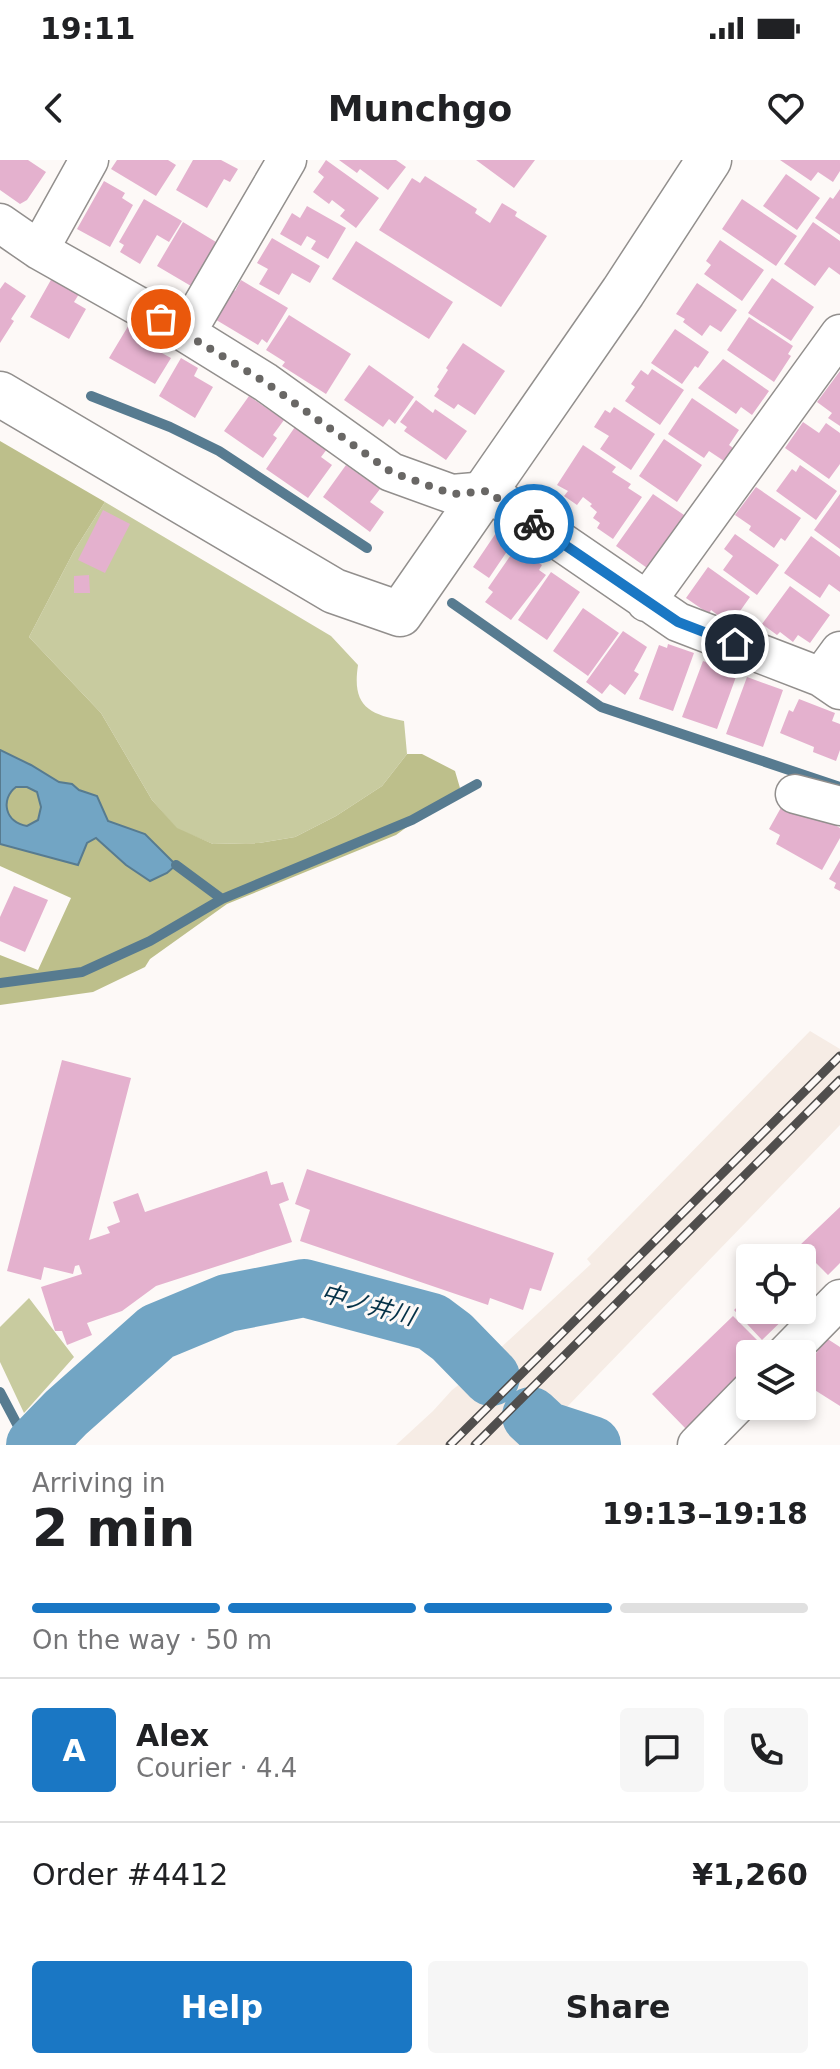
<!DOCTYPE html>
<meta charset="utf-8">
<style>
:root{--surface:#fff;--page:#f6f6f6;--text:#202124;--muted:#757577;--line:#e0e0e0;--accent:#1a77c4}
body{margin:0;font-family:"DejaVu Sans","Noto Sans JP",sans-serif;background:var(--page);color:var(--text);height:100vh;display:flex;flex-direction:column;font-size:30px;white-space:nowrap}
*{box-sizing:border-box;margin:0}
p{font-size:26px;color:var(--muted)}
.icon{flex:none;width:44px;height:44px;fill:none;stroke:currentColor;stroke-width:2;stroke-linecap:round;stroke-linejoin:round}
.map{position:relative;height:1285px;overflow:hidden}
.side{display:flex;flex-direction:column;background:var(--surface);flex:1}
.side>*{flex:none}
.tools{position:absolute;left:736px;top:1084px;display:grid;gap:16px}
.tools a{display:grid;place-items:center;width:80px;height:80px;border-radius:8px;background:var(--surface);box-shadow:0 4px 12px #0003;font-size:40px}
.pin{position:absolute;display:grid;place-items:center;width:68px;height:68px;color:#fff;margin:-34px;border:4px solid #fff;border-radius:50%;box-shadow:0 2px 8px #0007}
.courier{position:absolute;display:grid;place-items:center;width:80px;height:80px;margin:-40px;border:6px solid #1a77c4;border-radius:50%;background:#fff;color:#222;box-shadow:0 2px 10px #0007}
.summary em{font-style:normal;font-weight:700}
.summary div{display:flex;flex-direction:column-reverse}
.summary{display:flex;align-items:center;justify-content:space-between;height:136px;padding:0 32px}
h1{font-size:52px;font-weight:700;line-height:60px}
.bar{display:grid;grid-template-columns:repeat(4,1fr);gap:12px 8px;align-content:center;height:96px;padding:0 32px}
.bar i{height:10px;border-radius:6px;background:var(--line)}
.bar .selected{background:var(--accent)}
.bar p{grid-column:span 4}
.line{display:flex;align-items:center;gap:20px;padding:0 32px;border-top:2px solid var(--line)}
.line div{flex:1}
.round{display:grid;place-items:center;flex:none;width:84px;height:84px;border-radius:8px;background:var(--page)}
.button{display:flex;gap:16px;margin-top:auto;padding:16px 32px}
.button a{flex:1;height:92px;border-radius:8px;background:var(--accent);color:#fff;font-size:32px;font-weight:700;line-height:92px;text-align:center}
.button a+a{background:var(--page);color:var(--text)}
.status{display:flex;justify-content:space-between;align-items:center;height:56px;padding:0 40px;background:var(--surface);direction:ltr}
.status svg{height:22px;fill:currentColor}
header{display:flex;justify-content:space-between;align-items:center;height:104px;padding:0 32px;background:var(--surface);font-size:36px;font-weight:700}
.map>svg:first-child{display:block}
.built{fill:#f6ece5}
.green{fill:#c8cb9f}
.forest{fill:#bdbf8b}
.water{fill:#72a5c4;stroke:#577b90;stroke-width:2;fill-rule:evenodd}
.lines{fill:none;stroke-linecap:round;stroke-linejoin:round}
.stream{stroke:#577b90;stroke-width:10}
.river{stroke:#72a5c4;stroke-width:58}
.building{fill:#e4b1ce}
.street-casing{stroke:#928f8d;stroke-width:41}
.secondary-casing{stroke:#928f8d;stroke-width:47}
.street{stroke:#fff;stroke-width:38}
.secondary{stroke:#fff;stroke-width:44}
.rail-casing{stroke:#504e4d;stroke-width:9}
.rail{stroke:#fdf9f7;stroke-width:6;stroke-dasharray:18;stroke-linecap:butt}
.done{stroke:#696765;stroke-width:8;stroke-dasharray:0 14.4}
.route{stroke:#1a77c4;stroke-width:10}
.labels{text-anchor:middle;stroke-width:6;stroke-linejoin:round;paint-order:stroke}
.water-label{font-size:24px;font-style:italic;fill:#053248;stroke:#fdf9f7}
</style>
<div class="status"><b>19:11</b><svg viewBox="0 0 49 12"><path d="M0 12V9h3v3zM5 12V6h3v6zM10 12V3h3v9zM15 12V0h3v12zM26 1h20v11H26zM47 4h2v5h-2z"/></svg></div>
<header><svg class="icon" aria-label="back" viewBox="0 0 24 24"><path d="M15 5l-7 7 7 7"/></svg>Munchgo<svg class="icon" aria-label="heart" viewBox="0 0 24 24"><path d="M12 20l-8-8c-3-5 5-10 8-4 3-6 11-1 8 4z"/></svg></header>
<div class="map">
<svg width="840" height="1285" viewBox="0 0 840 1285">
<rect width="100%" height="100%" fill="#fdf9f7"/>
<path class="built" d="M810,871L840,889V965L565,1249L557,1256L541,1239L518,1261L534,1278L528,1285H396L433,1251L452,1230L470,1216H481L486,1228L505,1210L494,1201L496,1192L591,1104L587,1099Z"/>
<path class="green" d="M105,342L331,476L358,505C352,545 367,554 404,561L407,594L382,626L336,656L295,677L259,683L213,684L177,669L152,640L101,553L29,477L74,391Z
M29,1138L74,1197L24,1253L0,1202V1167Z"/>
<path class="forest" d="M0,281L105,342L74,391L29,477L101,553L152,640L177,668L213,684L259,683L295,677L336,656L382,626L407,594H422L455,611L460,628L396,675L227,744L150,799L145,807L93,832L0,845V795L38,810L71,738L0,706Z"/>
<path class="water" d="M0,590L31,605L59,622L72,624L79,630L97,636L108,661L145,674L176,705L167,713L150,721L126,705L96,678L87,683L78,705L0,684ZM16,627H27L37,632L41,647L38,660L27,666C5,663 0,639 16,627Z"/>
<g class="lines">
<path class="stream" d="M91,236L170,267L219,291L367,388
M452,443L601,547L840,627
M176,705L222,739L412,660L477,624
M0,823L82,812L150,781L222,739
M0,1232L28,1285"/>
<path class="river" d="M531,1256L546,1270L592,1285
M35,1285L66,1253L157,1172L227,1143L304,1128L432,1162L452,1177L491,1217"/>
</g>
<path class="building" d="M0,0H28L46,12L27,40L20,44L0,30Z
M117,0H168L176,5L156,36L111,9Z
M193,0H221L238,9L230,22L224,19L207,48L176,30Z
M326,0L379,38L356,68L340,56L345,50L332,40L329,44L313,32L324,17L318,12Z
M339,0H396L406,7L388,30L360,9L357,13Z
M476,0H535L514,28Z
M780,0H840V11L833,22L818,12L811,21Z
M786,14L820,38L797,70L763,46Z
M425,16L477,49L475,53L490,63L502,43L517,52L515,56L547,76L501,147L379,70L412,18L420,23Z
M104,21L125,33L122,38L133,45L110,87L77,69Z
M840,29V75L815,58L830,37L833,39Z
M144,39L182,61L169,82L157,75L140,104L120,92L124,85L119,82Z
M742,39L797,76L776,106L722,69Z
M307,46L346,68L328,99L311,89L316,81L307,76L301,86L280,74L292,53L300,58Z
M183,62L216,82L191,126L157,106Z
M813,62L840,81V115L829,107L815,126L784,104Z
M272,78L320,106L310,123L292,113L279,135L259,124L268,109L257,103Z
M720,80L764,110L742,141L704,114L711,105L706,101Z
M356,81L453,142L429,179L332,119Z
M52,118L79,134L74,142L86,149L69,179L30,157Z
M772,118L814,147L791,181L748,153Z
M241,120L288,148L267,183L262,179L258,185L213,158L231,128L235,131Z
M5,122L26,136L11,159L14,161L0,183V129Z
M697,123L737,150L721,172L710,165L702,176L683,162L685,159L676,154Z
M289,155L351,194L326,234L282,206L285,202L266,190Z
M749,157L793,186L788,194L791,196L774,222L727,190Z
M130,163L165,183L160,192L171,198L155,224L109,198Z
M675,169L709,192L698,208L695,206L682,224L651,203Z
M463,183L505,211L475,255L458,244L454,249L434,236L439,229L437,227L448,210L446,208Z
M181,198L198,208L194,216L213,227L195,258L159,236Z
M723,199L769,231L752,255L741,247L736,254L698,228Z
M369,205L414,237L395,264L389,259L383,267L344,240Z
M652,209L684,230L660,265L625,241L635,227L631,224L641,210L648,215Z
M840,211V266L828,258L832,253L817,242Z
M249,236L284,260L273,275L277,278L263,298L224,271Z
M692,238L739,270L729,285L733,288L724,301L709,291L704,298L668,274Z
M416,240L433,253L435,249L467,271L446,300L404,271L407,267L400,262Z
M614,247L655,274L631,310L600,289L609,276L594,267L605,250L610,253Z
M803,262L819,273L826,263L840,273V304L829,319L785,288Z
M297,264L330,285L321,297L332,305L308,338L266,309Z
M664,279L702,305L677,342L639,316Z
M583,285L616,307L612,312L631,324L628,328L642,337L613,379L597,368L600,363L593,358L597,352L590,346L592,344L583,337L577,345L564,336L568,331L557,325Z
M346,305L380,329L370,342L384,352L370,372L323,337Z
M800,305L837,331L816,360L776,331L792,309L796,312Z
M756,327L801,358L785,381L781,378L774,388L749,370L751,366L735,355Z
M653,334L687,357L650,410L616,386Z
M840,334V389L814,370Z
M103,350L130,364L105,413L78,400Z
M496,373L512,384L489,418L473,407Z
M735,374L779,405L757,435L723,410L733,396L724,389Z
M811,376L840,397V432L829,424L820,438L784,413Z
M513,392L528,403L531,398L542,405L539,410L546,415L511,460L485,442L493,432L488,428Z
M708,407L750,437L733,461L721,453L719,456L711,450L709,454L686,438Z
M551,412L580,432L547,480L518,460Z
M89,415L90,433H74V416Z
M790,426L830,455L810,483L798,475L793,482L780,472L777,475L762,464Z
M583,448L619,473L588,516L553,491Z
M623,471L647,487L634,511L639,514L625,535L610,524L602,534L586,522Z
M668,484L694,493L673,551L639,539L659,485L667,488Z
M703,501L737,514L717,569L682,557Z
M747,517L783,530L763,587L726,574Z
M799,539L835,553L832,561L840,564V590L836,601L813,592L814,587L780,573L789,550L793,552Z
M783,644L810,659L814,653L840,668V678L822,710L776,684L780,675L769,669Z
M840,700V731L834,728L836,723L829,719Z
M14,726L48,740L25,792L0,781V757Z
M62,900L131,918L89,1080L110,1073L107,1067L120,1062L113,1042L138,1033L145,1052L267,1011L271,1025L283,1022L289,1040L279,1044L292,1082L156,1126L122,1151L87,1163L92,1175L67,1185L62,1171H55L41,1127L82,1114L79,1105L75,1106L73,1114L44,1107L41,1120L7,1111Z
M307,1009L554,1093L541,1131L530,1128L523,1150L490,1138L488,1145L300,1081L310,1050L295,1044Z
M840,1047V1103L828,1115L799,1086Z
M802,1113L816,1128L802,1141Z
M750,1135V1150H793L762,1180L734,1150Z
M733,1156L767,1190L763,1194H750V1207L686,1269L652,1234Z
M826,1178L840,1187V1246L802,1222V1215Z"/>
<g class="lines">
<g class="street-casing">
<path id="street" d="M0,63L39,90L186,173L265,222L391,312L452,334L487,331L678,462L821,517L840,530
M39,90L89,0
M186,173L287,0
M646,442L840,174
M821,517L840,491
M795,634L840,646
M786,1194L840,1139
M697,1285L750,1231"/>
</g>
<g class="secondary-casing">
<path id="secondary" d="M0,234L334,431L400,454L623,132L709,0"/>
</g>
<use href="#street" class="street"/>
<use href="#secondary" class="secondary"/>
<g class="rail-casing">
<path id="rail" d="M450,1285L840,896
M475,1285L840,920"/>
</g>
<use href="#rail" class="rail"/>
</g>
<g class="lines">
<path class="done" d="M161,159L265,222L391,312L452,334L487,331L534,364"/>
<path class="route" d="M534,364L678,462L735,484"/>
</g>
<g class="labels">
<g class="water-label">
<text transform="translate(368 1145) rotate(15)" y="8">中ノ井川</text>
</g>
</g>
</svg>
<div class="tools">
<a><svg class="icon" aria-label="locate" viewBox="0 0 24 24"><circle cx="12" cy="12" r="6"/><path d="M12 2v4M12 18v4M2 12h4M18 12h4"/></svg></a>
<a><svg class="icon" aria-label="layers" viewBox="0 0 24 24"><path d="M12 4l9 5-9 5-9-5zM3 14l9 5 9-5"/></svg></a>
</div>
<div class="pin" style="left:161px;top:159px;background:#ea580c"><svg class="icon" aria-label="bag" viewBox="0 0 24 24"><path d="M5 8h14l-1 12H6zM9 8a3 3 0 0 1 6 0"/></svg></div>
<div class="pin" style="left:735px;top:484px;background:#1f2937"><svg class="icon" aria-label="home" viewBox="0 0 24 24"><path d="M3 11l9-7 9 7M6 9v11h12V9"/></svg></div>
<div class="courier" style="left:534px;top:364px"><svg class="icon" aria-label="bike" viewBox="0 0 24 24"><circle cx="6" cy="16" r="4"/><circle cx="18" cy="16" r="4"/><path d="M6 16l4-8h5l3 8M10 8l3 8H6M13 5h3"/></svg></div>
</div>
<section class="side">
<div class="summary"><div><h1>2 min</h1><p>Arriving in</p></div><em>19:13–19:18</em></div>
<div class="bar"><i class="selected"></i><i class="selected"></i><i class="selected"></i><i></i><p>On the way · 50 m</p></div>
<div class="line" style="height:144px"><b class="round" style="background:var(--accent);color:#fff">A</b><div><b>Alex</b><p>Courier · 4.4</p></div><a class="round"><svg class="icon" aria-label="chat" viewBox="0 0 24 24"><path d="M4 5h16v11H9l-5 4z"/></svg></a><a class="round"><svg class="icon" aria-label="phone" viewBox="0 0 24 24"><path d="M5 4h4l2 5-3 2q2 4 5 5l2-3 5 2v4C11 20 4 13 5 4z"/></svg></a></div>
<div class="line" style="height:104px"><div>Order #4412</div><b>¥1,260</b></div>
<div class="button"><a>Help</a><a>Share</a></div>
</section>
